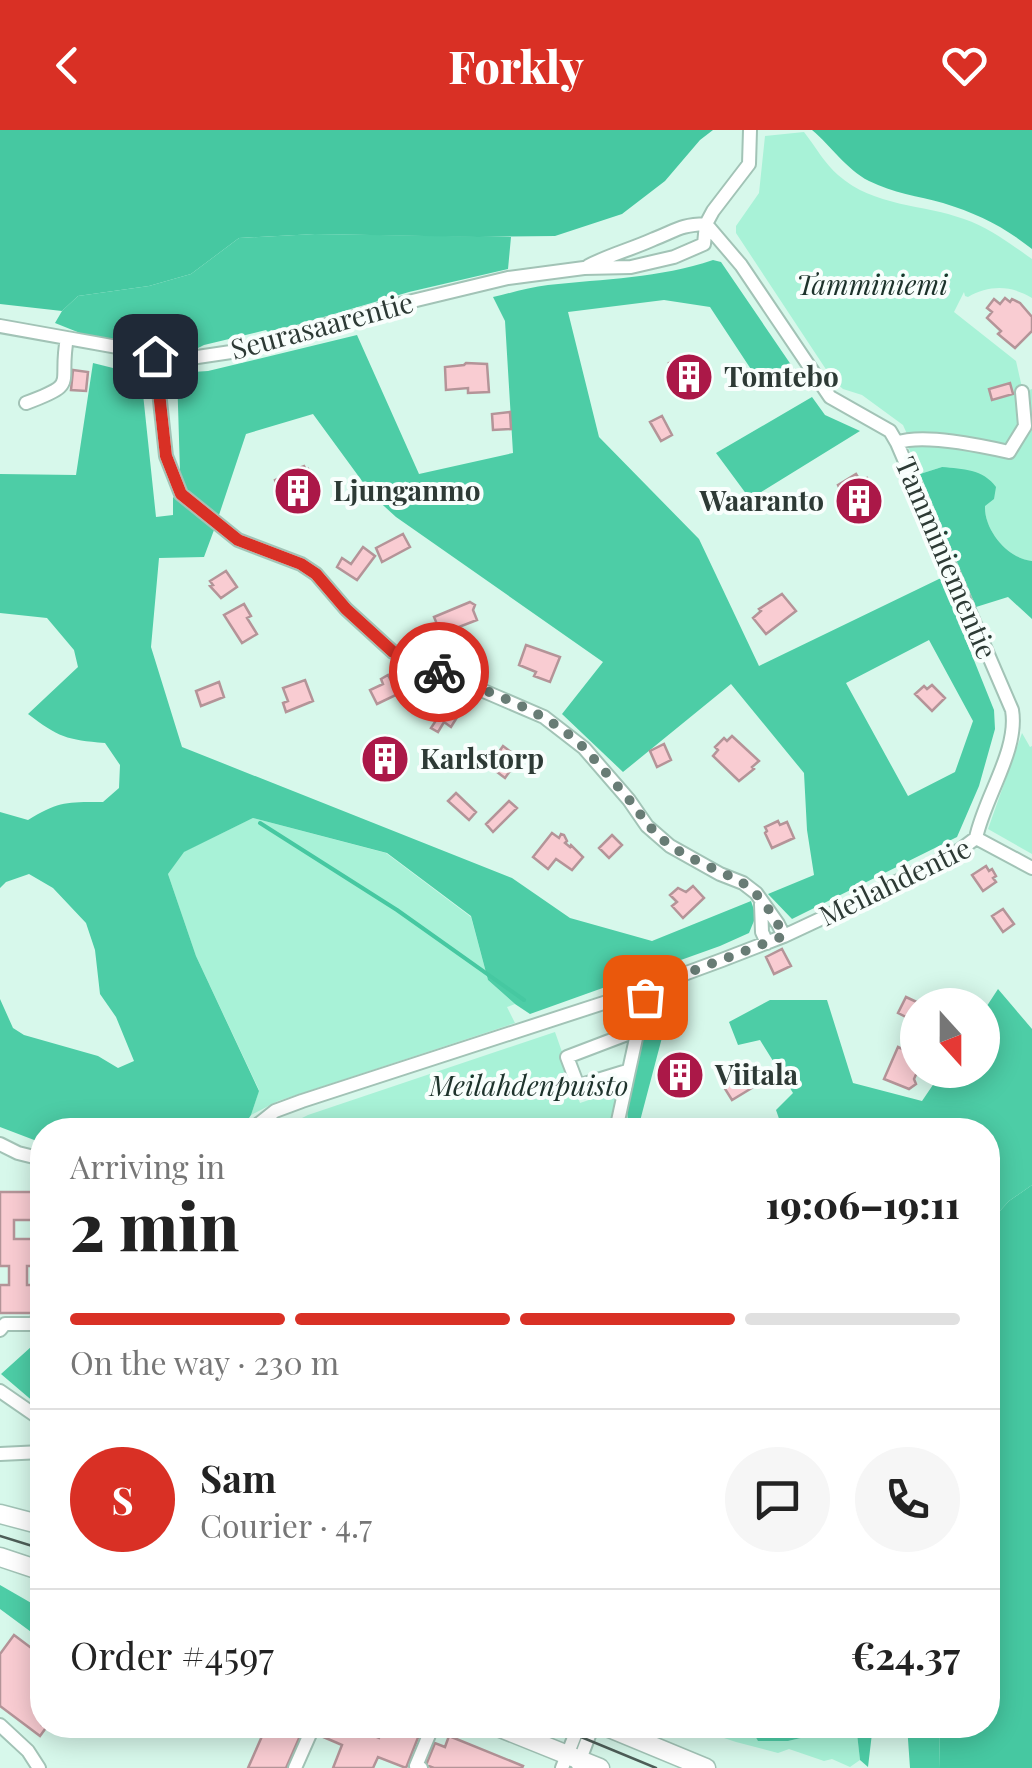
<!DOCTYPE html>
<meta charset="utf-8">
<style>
:root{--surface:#fff;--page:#f6f6f6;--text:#222;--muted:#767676;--line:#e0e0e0;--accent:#d93025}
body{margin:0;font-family:"Playfair Display",serif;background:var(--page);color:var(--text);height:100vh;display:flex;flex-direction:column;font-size:38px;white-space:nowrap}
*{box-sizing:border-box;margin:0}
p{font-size:32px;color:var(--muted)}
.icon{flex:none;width:55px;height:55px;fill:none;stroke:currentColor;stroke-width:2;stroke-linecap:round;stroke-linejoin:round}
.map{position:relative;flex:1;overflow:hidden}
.drawer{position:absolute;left:30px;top:988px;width:970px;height:620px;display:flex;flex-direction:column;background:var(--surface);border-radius:40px;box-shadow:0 5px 25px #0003}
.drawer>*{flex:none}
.needle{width:65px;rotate:159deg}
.fabs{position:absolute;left:900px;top:858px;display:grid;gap:20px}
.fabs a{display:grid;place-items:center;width:100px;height:100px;border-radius:50%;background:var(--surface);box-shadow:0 5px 25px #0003;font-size:50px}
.pin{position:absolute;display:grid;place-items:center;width:85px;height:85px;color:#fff;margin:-42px;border-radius:20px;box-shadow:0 5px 15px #0006}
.courier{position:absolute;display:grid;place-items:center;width:100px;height:100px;margin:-50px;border:8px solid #d93025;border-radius:50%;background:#fff;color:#222;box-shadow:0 2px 12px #0007}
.head em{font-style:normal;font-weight:800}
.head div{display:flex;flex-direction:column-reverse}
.head{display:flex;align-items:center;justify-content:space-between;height:170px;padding:0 40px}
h1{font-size:65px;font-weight:800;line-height:75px}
.bar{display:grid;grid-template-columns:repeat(4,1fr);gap:15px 10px;align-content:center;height:120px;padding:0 40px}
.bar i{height:12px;border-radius:8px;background:var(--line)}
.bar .current{background:var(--accent)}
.bar p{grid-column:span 4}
.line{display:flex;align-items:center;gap:25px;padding:0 40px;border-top:2px solid var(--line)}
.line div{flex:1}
.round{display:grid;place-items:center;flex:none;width:105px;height:105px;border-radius:52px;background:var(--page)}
header{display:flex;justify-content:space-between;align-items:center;height:130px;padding:0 40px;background:var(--accent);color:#fff;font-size:45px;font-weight:800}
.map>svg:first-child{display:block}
.green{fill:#a8f2d7}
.forest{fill:#4dcda6;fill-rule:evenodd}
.water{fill:#46c8a1}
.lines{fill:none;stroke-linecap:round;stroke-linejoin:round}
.stream{stroke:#46c8a1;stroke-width:4}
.building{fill:#f9ccd2;stroke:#b49498;stroke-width:2.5;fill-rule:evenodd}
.minor-casing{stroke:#a2c3b6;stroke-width:16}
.major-casing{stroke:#a2c3b6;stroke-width:21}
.minor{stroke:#fff;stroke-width:12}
.major{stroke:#fff;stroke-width:18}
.tram{stroke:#4e5e58;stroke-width:2.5}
.done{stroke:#687c75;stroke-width:10;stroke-dasharray:0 18}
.route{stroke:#d93025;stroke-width:12}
.labels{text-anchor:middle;stroke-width:8;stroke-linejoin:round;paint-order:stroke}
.park-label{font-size:28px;font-style:italic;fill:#1d322b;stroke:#f8fefc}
.street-label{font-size:28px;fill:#2d3a35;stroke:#f8fefc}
.poi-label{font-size:28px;font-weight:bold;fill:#2d3a35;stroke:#f8fefc;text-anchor:start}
</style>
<header><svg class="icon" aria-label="back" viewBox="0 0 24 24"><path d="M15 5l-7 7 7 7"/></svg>Forkly<svg class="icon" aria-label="heart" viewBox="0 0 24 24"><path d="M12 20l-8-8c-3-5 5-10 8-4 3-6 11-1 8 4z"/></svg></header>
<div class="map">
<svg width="1032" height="1638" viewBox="0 0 1032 1638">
<rect width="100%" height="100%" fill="#d7f8eb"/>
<path class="green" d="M804,2C815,16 825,34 838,45C874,77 923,74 964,89C990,98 1010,114 1032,129V168C1011,155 989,155 968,167L965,166L964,162L954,182L1016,231L1023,262L1032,259V431C1008,429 984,400 985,376L942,337L920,344L906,312L907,304L903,295L862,265L843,259L833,250L736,103V96L759,63L765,6Z
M1022,603L1030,617L1032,616V724L988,699Z
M253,688L386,723L471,787L488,850L515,874L507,877L515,893L278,971L251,985L259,960L196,826L168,744L183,722Z
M555,902L580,973L615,961L630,967L627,982L628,990L682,1000H278L308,985Z
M685,1595H749L758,1610L788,1611L856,1595L860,1630L850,1637L832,1629L824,1631L789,1619L778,1623L736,1612Z"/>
<path class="forest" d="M315,104L511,107L508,139L409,162L269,203L266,200L204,215L188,223L152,220L90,207L55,193L62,181L78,166L149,156L191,144L239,108Z
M713,130L721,132L798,245L764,259L710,177L664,170L568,182L599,307L699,409L759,536L941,448L994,580L995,599L979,656L957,707L792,789L768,764L814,745L807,700L804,643L731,554L623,642L562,584L603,532L396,387L373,366L313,284L246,304L217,391L189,365L180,342L177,243L208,241L357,205L419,344L513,323L505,191L493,167C511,163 530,157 548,155C604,149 660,148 713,130ZM929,510L973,591L955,642L908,666L846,553Z
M93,233L141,245L156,387L173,385V367L214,400L204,427L159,428L151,517L182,617L512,748L570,788L652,811L751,771L756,786L749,803L720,816L530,884L515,874L488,850L471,786L387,723L253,688L184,722L168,744L196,826L259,961L251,985L241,1000H146L133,988L113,991V1000H42V1013L0,997V869L13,898L24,905L98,926L118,938L134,931L116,887L100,864L95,820L86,793L53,758L29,744L6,752L0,758V682L28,690C59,671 67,672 103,672L119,658L120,635L105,613C67,610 58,607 28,584L78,537L74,520L47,488L0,483V344L76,345Z
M812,267L825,285L860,301L750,369L716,323Z
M942,337C963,339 983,339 996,357L994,369L985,376C984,400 1008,429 1032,431V489L1008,467L976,477L920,344Z
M998,859L1032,899V1055L1009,1071L988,1094V1000H783L776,980L793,963L760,910L738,915L729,892L770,870H827L853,953L922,971L943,940H982L983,882Z
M674,862L640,991L628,990L627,982L651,869Z
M42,1207V1237L33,1242L42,1247V1279L1,1244Z
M0,1455L33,1474L42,1482V1510L0,1479Z
M749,1595H873L868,1637L860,1630L856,1595L788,1611H758Z
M907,1595H939L940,1638H910Z"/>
<path class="water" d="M0,0H713L700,10L665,51L622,84L555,106L478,107L316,104L239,108L191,144L149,156L78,166L62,181L0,174Z
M812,0H1032V119C1003,96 978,84 943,73C918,66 893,63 869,51C846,39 831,16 812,0Z
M1032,1055V1638H940L939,1595H988V1094L1009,1071Z"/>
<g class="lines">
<path class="stream" d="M260,693L397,780L524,870"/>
</g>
<path class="building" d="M1005,168L1010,172L1012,169L1020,173L1032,187V201L1015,218L998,204L1001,201L987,188L992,182L987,178L994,169L1000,174Z
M682,227L684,232L694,227L695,230L700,228L704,237L699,239L706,255L683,263L669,233Z
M466,233L487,234L489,262L468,263V258L446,260L445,237L464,235Z
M73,240L88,242L86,261L71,260Z
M1010,253L1013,264L992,270L989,259Z
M510,282L511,299L493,300L492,284Z
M662,286L672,305L661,311L650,292Z
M304,336L306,340L308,339L320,366L299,375L300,377L294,380L292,378L287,380L275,350L285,345L287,347L295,343L294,340Z
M856,344L861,352L867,348L876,362L870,365L876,375L871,378L874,383L861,391L851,375L848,377L838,355Z
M403,404L410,417L382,432L376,418Z
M363,417L375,426L357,450L337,437L342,428L351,434Z
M226,441L237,457L221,468L210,456L213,455L210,451Z
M782,464L796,481L766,504L753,488L761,481L759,479Z
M470,472L475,475L473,480L477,490L441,504L434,487Z
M244,474L251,486L247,488L257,504L242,513L224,485Z
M526,515L560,527L550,552L534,546L536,542L519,535Z
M388,545L398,564L377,574L370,560L383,554L381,549Z
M305,550L313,571L286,582L283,573L288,571L283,558Z
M219,552L224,567L201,576L196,561Z
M932,555L945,568L932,581L915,564L924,556L927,559Z
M446,575L459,584L451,597L444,592L438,602L431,598Z
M387,606L403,625L394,633L398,638L388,647L367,623Z
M732,606L759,631L752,637L754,639L739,651L713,626L718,620L715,617L724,608L727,611Z
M664,614L671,630L657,637L650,621Z
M503,616L519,628L505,648L489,636Z
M456,663L476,682L469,690L448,671Z
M509,671L517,678L493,702L486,694Z
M778,691L780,695L787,692L794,708L772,718L765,703L767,701L765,697Z
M552,703L559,708L561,704L564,705L567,711L565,713L570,717L571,715L583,727L572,740L556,729L548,739L533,727Z
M612,705L622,715L609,728L599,718Z
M986,736L989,741L992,739L996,746L993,748L996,752L983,761L972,745Z
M693,756L704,768L683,788L672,776L677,772L670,765L678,758L686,762Z
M1003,779L1014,794L1003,802L992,786Z
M782,819L791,836L774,844L766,827Z
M906,867L923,875H918L916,892L898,883Z
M898,917L918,926V940L914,949L916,954L909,959L884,949Z
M668,926L671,929L674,926L685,934L682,937L701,952L694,961L688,957L686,959L659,938Z
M755,934L765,950L732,970L722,954Z
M0,1062H42V1136H27V1155H42V1171L34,1183H0V1155H9V1136H0ZM14,1090H35V1109H14Z
M14,1505L42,1526V1543L36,1551L42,1556V1595H48L40,1606L0,1576V1524Z
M211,1595H276L300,1606L286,1638H248L266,1597L212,1606Z
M317,1595H356L355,1598L379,1608L385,1595H423L406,1638L378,1627L373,1638H333L342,1615L314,1603Z
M449,1606L523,1636L522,1638H434L426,1635L435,1613L445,1617Z"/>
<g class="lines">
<g class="minor-casing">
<path id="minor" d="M706,94L741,135L830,267L890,301L897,313L1012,580C1019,620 984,668 976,708
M588,136C609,125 632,119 654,109C677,100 680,95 706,94
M0,196L184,229L231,222L404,173L508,148L584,138L631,137L674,127L704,114L706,94L713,81L749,34L750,0
M155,225L166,326L181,364L238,410L301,434L316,444L346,479L393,522L544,587L584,618L629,670L647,696L670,716L720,744L743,753L756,763L778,794L784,806
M26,273C80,253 58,256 67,208
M897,313C922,303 982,316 1009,322L1025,296L1022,262
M761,774L762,802L767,813
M627,941L578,956L567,927L630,903L635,904
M251,1000L275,981L302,971L616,869L722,830L784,806L863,769L960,720L976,708L1032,738
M616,1000L645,867L643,860
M0,1014L18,1023L42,1029
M0,1200L5,1194H31L42,1188
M0,1261L42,1290
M0,1324L42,1322
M0,1595L28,1621L39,1638
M578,1635L593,1595
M295,1638L314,1595
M421,1638L416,1636L429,1605
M562,1638L579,1595"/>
</g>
<g class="major-casing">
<path id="major" d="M0,1384L42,1395
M0,1427L42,1441
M493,1595L600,1638
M602,1595L706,1638"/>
</g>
<use href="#minor" class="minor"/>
<use href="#major" class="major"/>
<path class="tram" d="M0,1406L42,1419
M552,1595L656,1638"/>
</g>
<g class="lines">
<path class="done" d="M439,542C489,563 548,580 587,621C600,636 614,652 627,667C641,684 649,699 667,713C690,730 717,739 741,752C759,762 775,787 784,806L643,860L645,867"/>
<path class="route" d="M155,226L166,326L181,364L238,410L301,434L316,444L346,479L393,522L439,542"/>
</g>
<defs>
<g id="building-disc" transform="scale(2.5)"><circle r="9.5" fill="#ab1848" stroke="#f8fefc"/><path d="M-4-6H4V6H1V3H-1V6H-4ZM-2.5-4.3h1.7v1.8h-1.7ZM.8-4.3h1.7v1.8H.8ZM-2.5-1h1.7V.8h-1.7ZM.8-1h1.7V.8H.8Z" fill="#fff"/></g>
</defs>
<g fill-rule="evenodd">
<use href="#building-disc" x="689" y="247"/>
<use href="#building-disc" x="298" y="361"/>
<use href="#building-disc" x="859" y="371"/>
<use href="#building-disc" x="385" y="629"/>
<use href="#building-disc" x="680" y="945"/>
</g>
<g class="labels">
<g class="park-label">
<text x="872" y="165">Tamminiemi</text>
<text x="529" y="966">Meilahdenpuisto</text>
</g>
<g class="street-label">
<text transform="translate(322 196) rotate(-15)" y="10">Seurasaarentie</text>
<text transform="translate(946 428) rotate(67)" y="10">Tamminiementie</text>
<text transform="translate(895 752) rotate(-26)" y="10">Meilahdentie</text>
</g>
<g class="poi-label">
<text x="724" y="257">Tomtebo</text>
<text x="333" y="371">Ljunganmo</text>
<text x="824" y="381" text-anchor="end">Waaranto</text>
<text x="420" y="639">Karlstorp</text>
<text x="715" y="955">Viitala</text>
</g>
</g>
</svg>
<div class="fabs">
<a><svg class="needle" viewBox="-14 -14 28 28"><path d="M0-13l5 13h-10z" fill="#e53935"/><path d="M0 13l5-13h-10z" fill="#767676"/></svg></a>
</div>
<div class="pin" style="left:645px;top:867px;background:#ea580c"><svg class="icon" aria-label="bag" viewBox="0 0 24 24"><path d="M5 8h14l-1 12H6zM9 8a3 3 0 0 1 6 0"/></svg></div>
<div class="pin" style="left:155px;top:226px;background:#1f2937"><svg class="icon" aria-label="home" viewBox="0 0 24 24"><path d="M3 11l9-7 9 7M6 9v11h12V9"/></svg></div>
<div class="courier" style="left:439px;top:542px"><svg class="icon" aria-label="bike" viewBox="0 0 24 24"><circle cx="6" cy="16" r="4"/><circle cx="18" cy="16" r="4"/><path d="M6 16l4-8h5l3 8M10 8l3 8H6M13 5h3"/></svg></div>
<section class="drawer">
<div class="head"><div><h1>2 min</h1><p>Arriving in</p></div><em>19:06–19:11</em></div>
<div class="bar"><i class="current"></i><i class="current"></i><i class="current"></i><i></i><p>On the way · 230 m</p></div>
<div class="line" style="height:180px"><b class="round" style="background:var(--accent);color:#fff">S</b><div><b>Sam</b><p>Courier · 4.7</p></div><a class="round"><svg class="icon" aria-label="chat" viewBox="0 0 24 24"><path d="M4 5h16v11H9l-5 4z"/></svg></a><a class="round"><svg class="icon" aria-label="phone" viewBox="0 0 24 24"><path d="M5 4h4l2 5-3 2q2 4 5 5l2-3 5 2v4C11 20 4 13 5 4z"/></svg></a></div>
<div class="line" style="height:130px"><div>Order #4597</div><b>€24.37</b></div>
</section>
</div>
